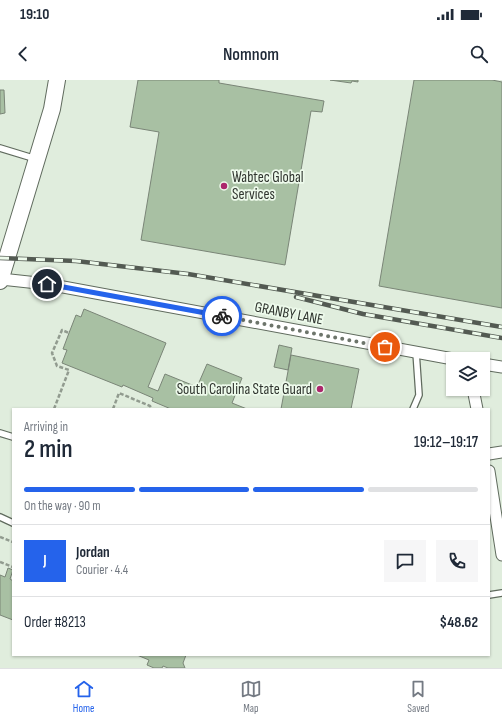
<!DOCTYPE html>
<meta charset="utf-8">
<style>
:root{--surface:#fff;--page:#f6f6f7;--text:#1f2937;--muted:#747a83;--line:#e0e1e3;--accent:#2563eb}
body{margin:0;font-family:"Sofia Sans Condensed",sans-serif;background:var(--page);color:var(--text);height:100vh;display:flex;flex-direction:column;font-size:15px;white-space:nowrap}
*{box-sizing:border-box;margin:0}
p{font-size:13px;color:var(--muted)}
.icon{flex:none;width:22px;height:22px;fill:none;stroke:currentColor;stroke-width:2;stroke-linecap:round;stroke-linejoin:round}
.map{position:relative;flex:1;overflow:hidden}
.details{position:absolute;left:12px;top:328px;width:478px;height:248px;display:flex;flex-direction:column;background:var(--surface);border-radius:0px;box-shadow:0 1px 3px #0004}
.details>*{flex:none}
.fabs{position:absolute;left:446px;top:272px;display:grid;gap:8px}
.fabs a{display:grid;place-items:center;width:44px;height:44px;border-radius:0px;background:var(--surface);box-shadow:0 1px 3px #0004;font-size:20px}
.pin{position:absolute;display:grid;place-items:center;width:34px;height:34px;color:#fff;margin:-17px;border:2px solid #fff;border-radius:50%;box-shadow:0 1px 4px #0007}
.courier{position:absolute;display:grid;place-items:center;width:40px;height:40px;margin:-20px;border:3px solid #2563eb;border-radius:50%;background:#fff;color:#222;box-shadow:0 1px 5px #0007}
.summary em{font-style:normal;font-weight:600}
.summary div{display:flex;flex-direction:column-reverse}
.summary{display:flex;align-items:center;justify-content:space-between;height:68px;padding:0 12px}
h1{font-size:26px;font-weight:600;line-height:30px}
.bar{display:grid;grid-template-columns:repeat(4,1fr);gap:6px 4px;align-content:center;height:48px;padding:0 12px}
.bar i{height:5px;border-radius:3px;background:var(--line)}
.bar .current{background:var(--accent)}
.bar p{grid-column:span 4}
.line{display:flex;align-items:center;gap:10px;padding:0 12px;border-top:1px solid var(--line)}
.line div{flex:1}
.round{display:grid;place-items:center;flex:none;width:42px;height:42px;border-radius:0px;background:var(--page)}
.status{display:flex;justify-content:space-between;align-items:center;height:28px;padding:0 20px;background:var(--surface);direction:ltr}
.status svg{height:11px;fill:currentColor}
header{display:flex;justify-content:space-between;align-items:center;height:52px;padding:0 12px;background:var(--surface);font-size:18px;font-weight:600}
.menu{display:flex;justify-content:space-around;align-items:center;height:56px;border-top:1px solid var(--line);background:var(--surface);font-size:11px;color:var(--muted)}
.menu a{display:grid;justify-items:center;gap:2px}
.menu .current{color:var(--accent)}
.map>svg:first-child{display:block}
.building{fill:#a8c0a3;stroke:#7a8577}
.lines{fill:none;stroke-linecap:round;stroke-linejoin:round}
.lane-casing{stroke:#606b5e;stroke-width:8}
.street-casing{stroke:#606b5e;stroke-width:13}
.secondary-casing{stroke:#606b5e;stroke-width:18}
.path{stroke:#919b8f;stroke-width:2.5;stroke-dasharray:4 2;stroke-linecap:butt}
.lane{stroke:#fff;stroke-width:5.5}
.street{stroke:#fff;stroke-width:11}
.secondary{stroke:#fff;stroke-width:16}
.rail-casing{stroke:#535a52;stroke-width:4.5}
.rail{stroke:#edfaeb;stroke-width:3;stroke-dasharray:9;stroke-linecap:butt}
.done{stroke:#6d756b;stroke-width:4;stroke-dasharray:0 7.2}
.route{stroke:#2563eb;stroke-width:5}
.poi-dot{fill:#ac266c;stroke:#edfaeb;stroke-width:1.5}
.labels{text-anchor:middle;stroke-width:3.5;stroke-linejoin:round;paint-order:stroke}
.poi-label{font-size:15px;fill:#2f342e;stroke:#edfaeb;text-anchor:start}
.street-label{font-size:15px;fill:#2f342e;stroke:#edfaeb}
</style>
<div class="status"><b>19:10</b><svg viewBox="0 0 49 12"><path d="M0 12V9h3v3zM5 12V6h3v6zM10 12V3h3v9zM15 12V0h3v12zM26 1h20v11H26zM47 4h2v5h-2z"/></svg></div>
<header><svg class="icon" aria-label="back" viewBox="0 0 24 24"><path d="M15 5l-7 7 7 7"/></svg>Nomnom<svg class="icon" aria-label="search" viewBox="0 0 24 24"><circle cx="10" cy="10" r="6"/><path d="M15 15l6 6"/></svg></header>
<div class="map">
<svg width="502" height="588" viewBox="0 0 502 588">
<rect width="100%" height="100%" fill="#e0eddd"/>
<path class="building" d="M138,0H219V3L324,21L322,32L311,31L285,185L141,160L159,52L130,47Z
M330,0H358V2L352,1L351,3Z
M414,0H492L502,2V228L379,206Z
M0,10H4L5,33L0,34Z
M84,229L166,263L148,307L158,311L165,294L197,307L207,284L242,298L232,323L247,329H171L152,321L153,318L123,305L122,307L62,283L67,270L63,269L69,253L76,235L81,237Z
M279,265L292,268L288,290L274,287Z
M291,275L359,289L351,329H281Z
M8,488L13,490L10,499L13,501V540L0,535V495L5,497Z
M137,575H186L183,583L185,588H168L163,586L162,588H154L147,585L149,580Z"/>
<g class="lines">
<g class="lane-casing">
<path id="lane" d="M0,68L36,79
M413,329L419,315L416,272
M0,353L13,357
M0,437L13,443
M489,515L502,513"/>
</g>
<g class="street-casing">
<path id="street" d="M1,199L47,204L453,279
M483,284L502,287
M473,309L477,329
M489,374L502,372
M489,391L502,475"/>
</g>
<g class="secondary-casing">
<path id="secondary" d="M0,201L52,29L57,0"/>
</g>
<path class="path" d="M54,329L69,290L57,286L52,273L62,250L69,253
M113,329L119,313L150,326L152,329
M0,457L13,462
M0,482L13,487"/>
<use href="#lane" class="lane"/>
<use href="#street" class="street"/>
<use href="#secondary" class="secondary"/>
<g class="rail-casing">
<path id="rail" d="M0,178L76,181L188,194L502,247
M296,217L363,234L502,258"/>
</g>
<use href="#rail" class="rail"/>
</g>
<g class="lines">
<path class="done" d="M222,236L385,267"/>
<path class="route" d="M47,204L222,236"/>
</g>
<g class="poi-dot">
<circle cx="224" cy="106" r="4"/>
<circle cx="320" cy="309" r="4"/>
</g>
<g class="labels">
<g class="poi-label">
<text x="232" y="102">Wabtec Global<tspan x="232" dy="17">Services</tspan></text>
<text x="312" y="314" text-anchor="end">South Carolina State Guard</text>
</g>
<g class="street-label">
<text transform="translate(289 233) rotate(11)" y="5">GRANBY LANE</text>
</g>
</g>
</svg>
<div class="fabs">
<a><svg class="icon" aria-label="layers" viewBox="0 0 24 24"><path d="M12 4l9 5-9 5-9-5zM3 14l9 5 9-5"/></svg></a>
</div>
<div class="pin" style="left:385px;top:267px;background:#ea580c"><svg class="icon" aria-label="bag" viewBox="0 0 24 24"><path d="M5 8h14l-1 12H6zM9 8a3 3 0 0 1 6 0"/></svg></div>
<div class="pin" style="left:47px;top:204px;background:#1f2937"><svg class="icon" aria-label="home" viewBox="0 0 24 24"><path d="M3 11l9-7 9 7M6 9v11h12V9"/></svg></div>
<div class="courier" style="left:222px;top:236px"><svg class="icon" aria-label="bike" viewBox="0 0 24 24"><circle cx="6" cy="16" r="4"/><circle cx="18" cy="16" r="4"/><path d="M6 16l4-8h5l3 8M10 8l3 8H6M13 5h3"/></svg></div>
<section class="details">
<div class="summary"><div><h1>2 min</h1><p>Arriving in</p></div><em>19:12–19:17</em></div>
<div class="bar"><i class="current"></i><i class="current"></i><i class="current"></i><i></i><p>On the way · 90 m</p></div>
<div class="line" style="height:72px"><b class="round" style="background:var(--accent);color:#fff">J</b><div><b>Jordan</b><p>Courier · 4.4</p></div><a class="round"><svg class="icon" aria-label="chat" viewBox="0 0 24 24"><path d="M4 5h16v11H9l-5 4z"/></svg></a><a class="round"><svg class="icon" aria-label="phone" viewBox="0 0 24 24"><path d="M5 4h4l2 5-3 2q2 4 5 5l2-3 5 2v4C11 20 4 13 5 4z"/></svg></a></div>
<div class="line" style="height:52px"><div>Order #8213</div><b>$48.62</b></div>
</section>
</div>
<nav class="menu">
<a class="current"><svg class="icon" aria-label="home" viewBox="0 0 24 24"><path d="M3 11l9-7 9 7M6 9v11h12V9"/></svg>Home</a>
<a><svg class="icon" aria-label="map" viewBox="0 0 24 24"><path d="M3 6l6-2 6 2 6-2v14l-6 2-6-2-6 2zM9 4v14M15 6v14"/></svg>Map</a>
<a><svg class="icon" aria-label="saved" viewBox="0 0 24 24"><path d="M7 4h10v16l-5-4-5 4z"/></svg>Saved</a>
</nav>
